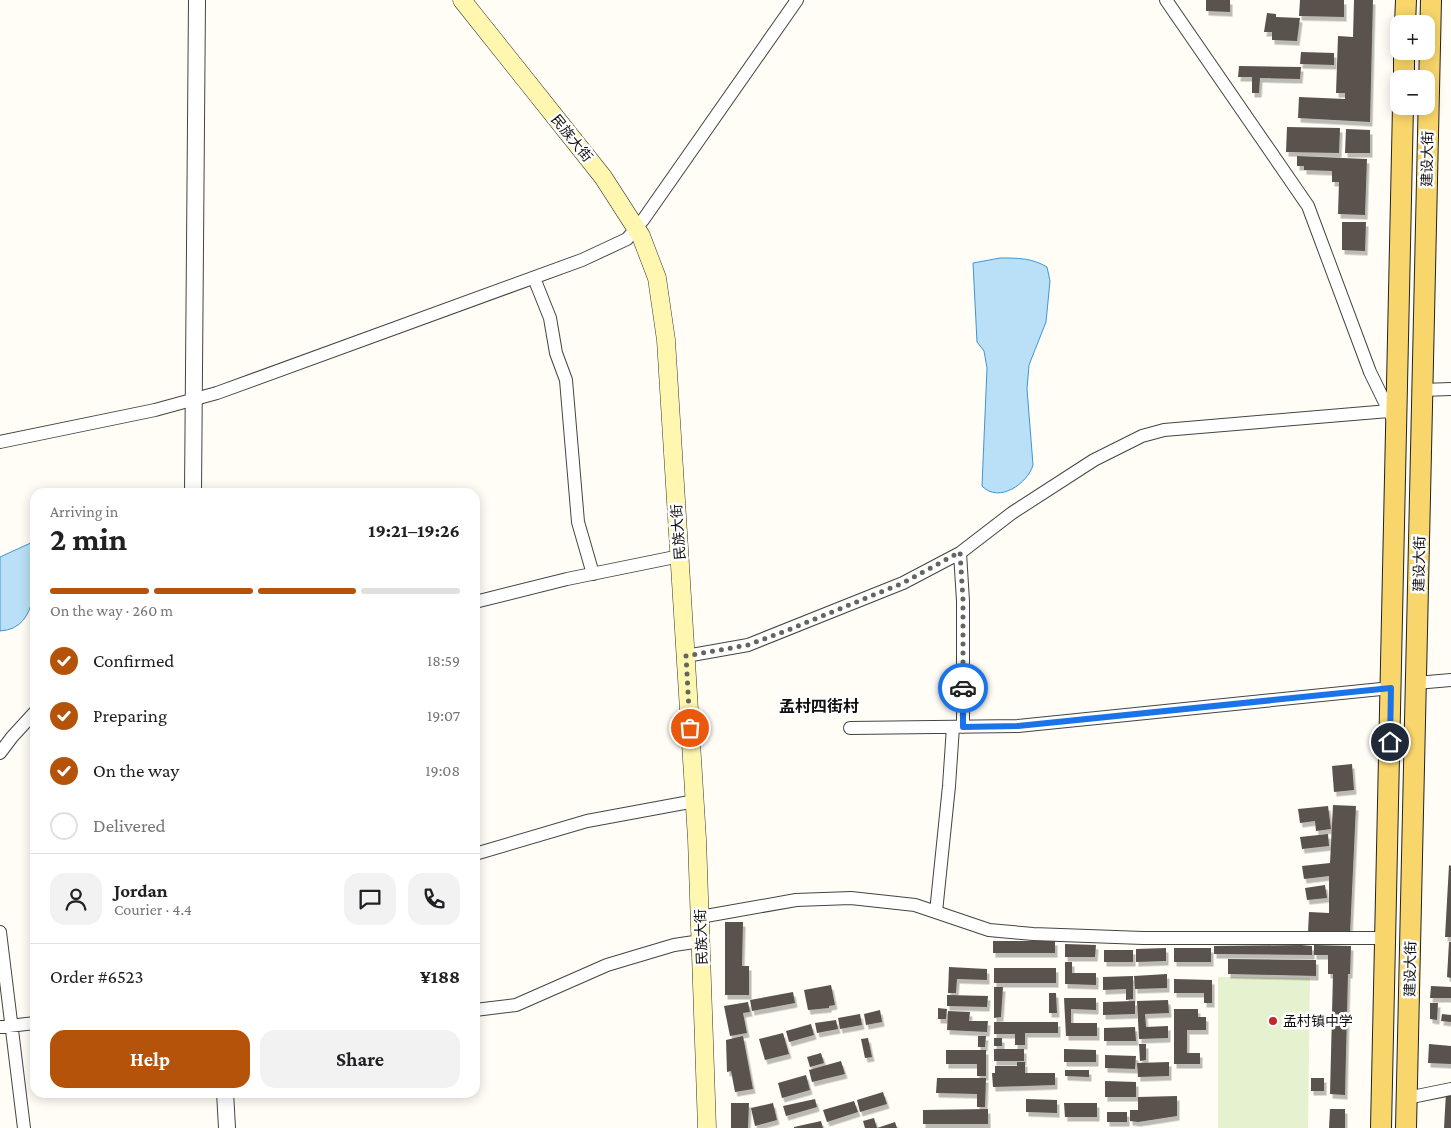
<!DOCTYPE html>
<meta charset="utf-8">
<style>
:root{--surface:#fff;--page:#f2f2f2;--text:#202124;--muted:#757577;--line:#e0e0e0;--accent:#b45309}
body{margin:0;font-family:"Crimson Pro","Noto Sans SC",serif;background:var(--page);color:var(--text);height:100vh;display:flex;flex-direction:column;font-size:19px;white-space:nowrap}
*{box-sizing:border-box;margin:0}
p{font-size:16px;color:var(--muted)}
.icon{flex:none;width:28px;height:28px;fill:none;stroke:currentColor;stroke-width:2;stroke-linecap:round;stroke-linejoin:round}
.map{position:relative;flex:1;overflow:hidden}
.side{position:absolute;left:30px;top:488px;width:450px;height:610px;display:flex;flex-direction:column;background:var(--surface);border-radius:15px;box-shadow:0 2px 12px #0003}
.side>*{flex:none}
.buttons{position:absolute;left:1390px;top:15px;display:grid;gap:10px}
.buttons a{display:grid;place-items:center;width:45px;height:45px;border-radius:10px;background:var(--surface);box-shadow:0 2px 12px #0003;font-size:25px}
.pin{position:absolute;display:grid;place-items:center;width:42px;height:42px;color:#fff;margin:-21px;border:2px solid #fff;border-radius:50%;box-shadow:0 1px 5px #0007}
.courier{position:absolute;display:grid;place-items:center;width:50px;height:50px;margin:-25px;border:4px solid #1a73e8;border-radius:50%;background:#fff;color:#222;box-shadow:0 1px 6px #0007}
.headline em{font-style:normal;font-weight:700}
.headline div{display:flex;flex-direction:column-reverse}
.headline{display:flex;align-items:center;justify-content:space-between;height:85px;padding:0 20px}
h1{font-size:32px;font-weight:700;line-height:38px}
.bar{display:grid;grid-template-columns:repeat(4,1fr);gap:8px 5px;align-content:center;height:60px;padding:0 20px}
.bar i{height:6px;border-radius:4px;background:var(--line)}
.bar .selected{background:var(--accent)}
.bar p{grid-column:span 4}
.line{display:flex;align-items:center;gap:12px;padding:0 20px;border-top:1px solid var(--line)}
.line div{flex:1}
.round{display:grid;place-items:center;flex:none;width:52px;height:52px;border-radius:15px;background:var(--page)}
ol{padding:0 20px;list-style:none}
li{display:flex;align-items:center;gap:15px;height:55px}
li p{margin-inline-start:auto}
li .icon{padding:5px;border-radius:50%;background:var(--accent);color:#fff;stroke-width:4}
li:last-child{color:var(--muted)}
li i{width:28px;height:28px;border:2px solid var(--line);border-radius:50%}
.cta{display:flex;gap:10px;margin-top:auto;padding:10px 20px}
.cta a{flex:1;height:58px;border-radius:15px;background:var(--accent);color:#fff;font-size:20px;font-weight:700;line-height:58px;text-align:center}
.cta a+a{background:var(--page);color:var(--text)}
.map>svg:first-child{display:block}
.pitch{fill:#e6f2cf}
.water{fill:#b9e0f7;stroke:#3f96cf}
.building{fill:#5a524d;filter:url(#shadow)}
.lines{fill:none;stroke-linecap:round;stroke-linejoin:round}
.minor-casing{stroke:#444;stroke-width:14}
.tertiary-casing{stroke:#444;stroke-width:18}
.secondary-casing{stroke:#333;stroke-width:19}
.primary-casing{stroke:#222;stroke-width:22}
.minor{stroke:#fff;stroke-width:12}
.tertiary{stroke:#fff;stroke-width:16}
.secondary{stroke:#fff6b0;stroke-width:18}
.primary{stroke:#f9d66b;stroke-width:20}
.done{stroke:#646461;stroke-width:5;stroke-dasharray:0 9}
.route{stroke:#1a73e8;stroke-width:6}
.poi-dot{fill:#c4262e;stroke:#fff;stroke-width:2}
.labels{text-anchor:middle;stroke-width:5;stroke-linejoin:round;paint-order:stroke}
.street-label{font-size:14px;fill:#111;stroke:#fff}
.poi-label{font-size:14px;fill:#111;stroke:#fff;text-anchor:start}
.quarter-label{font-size:16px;font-weight:bold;fill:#111;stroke:#fff}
</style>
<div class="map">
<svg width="1451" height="1128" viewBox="0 0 1451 1128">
<defs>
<filter id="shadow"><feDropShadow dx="2.5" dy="4.5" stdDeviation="0" flood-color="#0004"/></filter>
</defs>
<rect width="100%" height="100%" fill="#fffdf5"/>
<path class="pitch" d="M1218,977L1310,978L1308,1128H1218Z"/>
<path class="water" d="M1000,258C1018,258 1032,258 1047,267L1050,281L1046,322L1029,365L1027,389L1033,465C1028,483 999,504 982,486L987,368L984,351L977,342L973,263Z
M35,541C35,570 42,629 0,631V557Z"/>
<path class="building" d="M1206,0H1230V12L1206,11Z
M1300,0H1344V17L1299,16Z
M1354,0H1373L1370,122L1298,118L1299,97L1345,99V93H1336L1338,36L1353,37Z
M1267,13L1276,14V17L1300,18L1297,41L1272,40V32H1264Z
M1301,52L1334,53V65L1300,64Z
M1239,66L1301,67L1300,79L1260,78L1259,93H1252V77H1238Z
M1287,127L1340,128L1339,153L1286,152Z
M1346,129L1370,130V153H1345Z
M1297,156L1367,159L1365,215L1338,214L1339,182H1332V171L1304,170V166H1297Z
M1342,222H1366L1365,251L1342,250Z
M1352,764L1354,790L1334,792L1332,766Z
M1333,805L1356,806L1350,934L1308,932L1309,912L1329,913V876L1304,879L1302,866L1330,863Z
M1328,806L1331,829L1316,831L1315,821L1300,823L1298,809Z
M1328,834L1329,846L1302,849L1300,837Z
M1449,865L1451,866V937H1445Z
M1325,885L1327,898L1307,900L1305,888Z
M725,922H743L742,966H749V995H725Z
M993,941H1055V953H993Z
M1449,942H1451V978L1447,977Z
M1065,944L1096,945L1095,957H1065Z
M1301,945L1312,946V955L1214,954V946Z
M1314,945L1351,946L1350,974H1348L1345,1095L1330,1094L1333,974H1328V955H1314Z
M1166,948V961L1136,962V949Z
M1174,948H1211V962H1174Z
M1104,950H1133V962H1104Z
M1228,959L1316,960V976L1228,974Z
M1065,962H1072V973H1096V985L1065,984Z
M949,967L987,969V980L957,979L956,993H948Z
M994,968H1056V983H994Z
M1167,974V988L1135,989L1134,976Z
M1133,976V999L1126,1000V989L1103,990V977Z
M1174,979L1212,980V1003H1204V993H1174Z
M831,985L835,1005L829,1006V1008L808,1010L804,990Z
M1431,986L1451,987V998H1430Z
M994,987H1003L1001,1017L994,1018Z
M793,992L795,1003L752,1011L750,1000Z
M1049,993H1056L1057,1013H1049Z
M947,995L988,996L987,1007L947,1006Z
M1064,998H1096V1010L1071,1009V1023H1097V1036H1066Z
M1168,1000L1169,1013L1145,1014L1146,1027L1168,1026V1038L1139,1039L1137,1001Z
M1135,1001V1014L1103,1015V1002Z
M748,1002L750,1012L743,1013L747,1033L730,1036L724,1006Z
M1430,1003H1438L1437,1020L1430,1019Z
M938,1008L947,1009L946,1019H938Z
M1174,1009H1198V1017H1206V1030H1187V1053H1200V1064H1174Z
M880,1010L882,1022L866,1025L864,1014Z
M948,1011L970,1012L969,1021H988L987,1032L947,1030Z
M860,1014L862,1025L840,1029L838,1018Z
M1442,1014L1451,1015V1022L1441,1021Z
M836,1020L838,1029L817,1033L815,1023Z
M994,1022H1058V1033H1025V1045H1015V1034H994Z
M811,1024L814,1035L789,1042L786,1031Z
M1135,1027L1136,1041H1104V1028Z
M783,1033L789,1054L765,1060L759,1039Z
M743,1036L753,1089L735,1092L731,1071L727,1072L726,1040Z
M978,1036H986L985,1047H978Z
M868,1038L872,1057L865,1058L861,1039Z
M994,1038H1002V1046H994Z
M1139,1044H1146V1060L1140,1061Z
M1429,1044L1451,1046V1064L1428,1063Z
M994,1049H1024V1061H994Z
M1064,1049L1096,1050V1062H1064Z
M946,1050H986V1076H977V1064H946Z
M821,1053L824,1063L810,1067L807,1057Z
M1105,1055L1136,1056L1135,1069L1105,1068Z
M841,1061L845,1074L812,1082L809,1070Z
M1017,1062H1025V1073H1055V1085L993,1087L992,1073H995V1066H1017Z
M1169,1062V1076L1138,1077L1137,1063Z
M1065,1070H1089V1077L1065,1076Z
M806,1075L810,1090L782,1098L778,1083Z
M937,1078H986L985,1107H977V1094L936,1093Z
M1311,1078H1324V1091H1311Z
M1105,1081L1136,1082V1097H1105Z
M883,1092L887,1104L860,1112L857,1100Z
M1446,1092L1451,1093V1128H1444Z
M1177,1096V1116L1138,1122L1130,1121V1110H1138V1097Z
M815,1099L817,1107L786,1116L783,1106Z
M1026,1099L1057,1100V1113L1026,1112Z
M854,1101L858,1112L827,1122L823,1110Z
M731,1103H749L748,1128H731Z
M773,1103L777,1120L755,1126L751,1108Z
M1064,1103H1097V1117H1065Z
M988,1109V1124H923V1110Z
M1330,1109H1345V1128H1329Z
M1107,1112H1127V1122H1107Z
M874,1118L877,1128H865L863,1121Z
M821,1121L823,1128H794V1127Z
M895,1122L897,1128H877Z"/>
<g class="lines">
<g class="minor-casing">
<path id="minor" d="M1166,0L1308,206L1370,372L1392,417
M534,278L550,318L556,353L566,380L578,522L593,574
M1422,390L1451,389
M0,442L155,410L217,393L582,260L627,239L643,220L797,0
M960,553L963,601V727
M475,602L567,579L680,556
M686,656L748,645L903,583L960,553L1012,513L1094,460L1142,436L1164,430L1389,411
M1416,683L1451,680
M850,728L1018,726L1391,688
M0,753L12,737L35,712
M475,854L587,821L695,801
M936,912L949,786L953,727
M700,917L796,900L851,898L915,905L989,930L1033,934L1143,938H1385
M0,932L24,1128
M475,1010L516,1005L607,965L674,945L701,941
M0,1027L35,1023
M1407,1098L1451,1089"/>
</g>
<g class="tertiary-casing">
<path id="tertiary" d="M193,492L197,0
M225,1092L227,1128"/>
</g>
<g class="secondary-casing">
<path id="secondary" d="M462,0L603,177L641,236L657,278L666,340L697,839L707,1128"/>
</g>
<g class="primary-casing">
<path id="primary" d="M1405,24L1406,0
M1404,79V51
M1381,1128L1403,106
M1406,1128L1431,0"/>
</g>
<use href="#minor" class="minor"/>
<use href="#tertiary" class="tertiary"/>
<use href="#secondary" class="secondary"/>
<use href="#primary" class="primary"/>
</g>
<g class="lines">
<path class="done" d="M690,728L686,656L748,645L788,630L903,583L960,552L963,600V688"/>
<path class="route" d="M963,688V727L1018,726L1391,688L1390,742"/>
</g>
<circle class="poi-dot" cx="1273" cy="1021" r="5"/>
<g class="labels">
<g class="street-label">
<text transform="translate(572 138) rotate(51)" y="5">民族大街</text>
<text transform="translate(1427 159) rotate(-89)" y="5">建设大街</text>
<text transform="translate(678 532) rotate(-94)" y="5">民族大街</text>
<text transform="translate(1419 564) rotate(-89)" y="5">建设大街</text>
<text transform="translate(701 937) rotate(-92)" y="5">民族大街</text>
<text transform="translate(1410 969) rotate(-89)" y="5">建设大街</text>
</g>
<g class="poi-label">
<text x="1283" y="1026">孟村镇中学</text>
</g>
<g class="quarter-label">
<text x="819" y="712">孟村四街村</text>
</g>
</g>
</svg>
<div class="buttons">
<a>+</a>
<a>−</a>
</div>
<div class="pin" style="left:690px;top:728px;background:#ea580c"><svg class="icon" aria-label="bag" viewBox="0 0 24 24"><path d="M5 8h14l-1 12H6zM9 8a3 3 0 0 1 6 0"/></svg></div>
<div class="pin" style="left:1390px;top:742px;background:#1f2937"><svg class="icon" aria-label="home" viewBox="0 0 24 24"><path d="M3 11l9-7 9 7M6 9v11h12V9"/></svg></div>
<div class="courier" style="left:963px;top:688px"><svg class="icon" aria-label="car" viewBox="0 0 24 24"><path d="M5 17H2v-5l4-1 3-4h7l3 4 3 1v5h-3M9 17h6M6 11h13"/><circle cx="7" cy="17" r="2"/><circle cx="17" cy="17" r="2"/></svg></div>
<section class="side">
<div class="headline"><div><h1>2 min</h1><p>Arriving in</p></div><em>19:21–19:26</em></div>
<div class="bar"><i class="selected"></i><i class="selected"></i><i class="selected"></i><i></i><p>On the way · 260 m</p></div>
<ol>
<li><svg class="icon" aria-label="check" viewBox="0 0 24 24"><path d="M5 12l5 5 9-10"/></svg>Confirmed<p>18:59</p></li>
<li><svg class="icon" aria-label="check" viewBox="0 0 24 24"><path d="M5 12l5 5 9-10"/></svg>Preparing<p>19:07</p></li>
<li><svg class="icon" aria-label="check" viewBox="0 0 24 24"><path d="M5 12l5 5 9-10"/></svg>On the way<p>19:08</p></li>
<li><i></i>Delivered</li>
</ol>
<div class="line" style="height:90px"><a class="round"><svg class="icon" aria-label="person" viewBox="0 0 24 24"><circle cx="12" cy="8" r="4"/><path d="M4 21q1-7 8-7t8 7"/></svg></a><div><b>Jordan</b><p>Courier · 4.4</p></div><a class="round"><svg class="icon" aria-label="chat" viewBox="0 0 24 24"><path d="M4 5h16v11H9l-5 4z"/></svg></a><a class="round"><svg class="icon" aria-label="phone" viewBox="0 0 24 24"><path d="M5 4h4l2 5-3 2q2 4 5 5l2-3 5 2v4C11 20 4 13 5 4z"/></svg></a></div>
<div class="line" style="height:65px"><div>Order #6523</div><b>¥188</b></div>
<div class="cta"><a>Help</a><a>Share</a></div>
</section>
</div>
